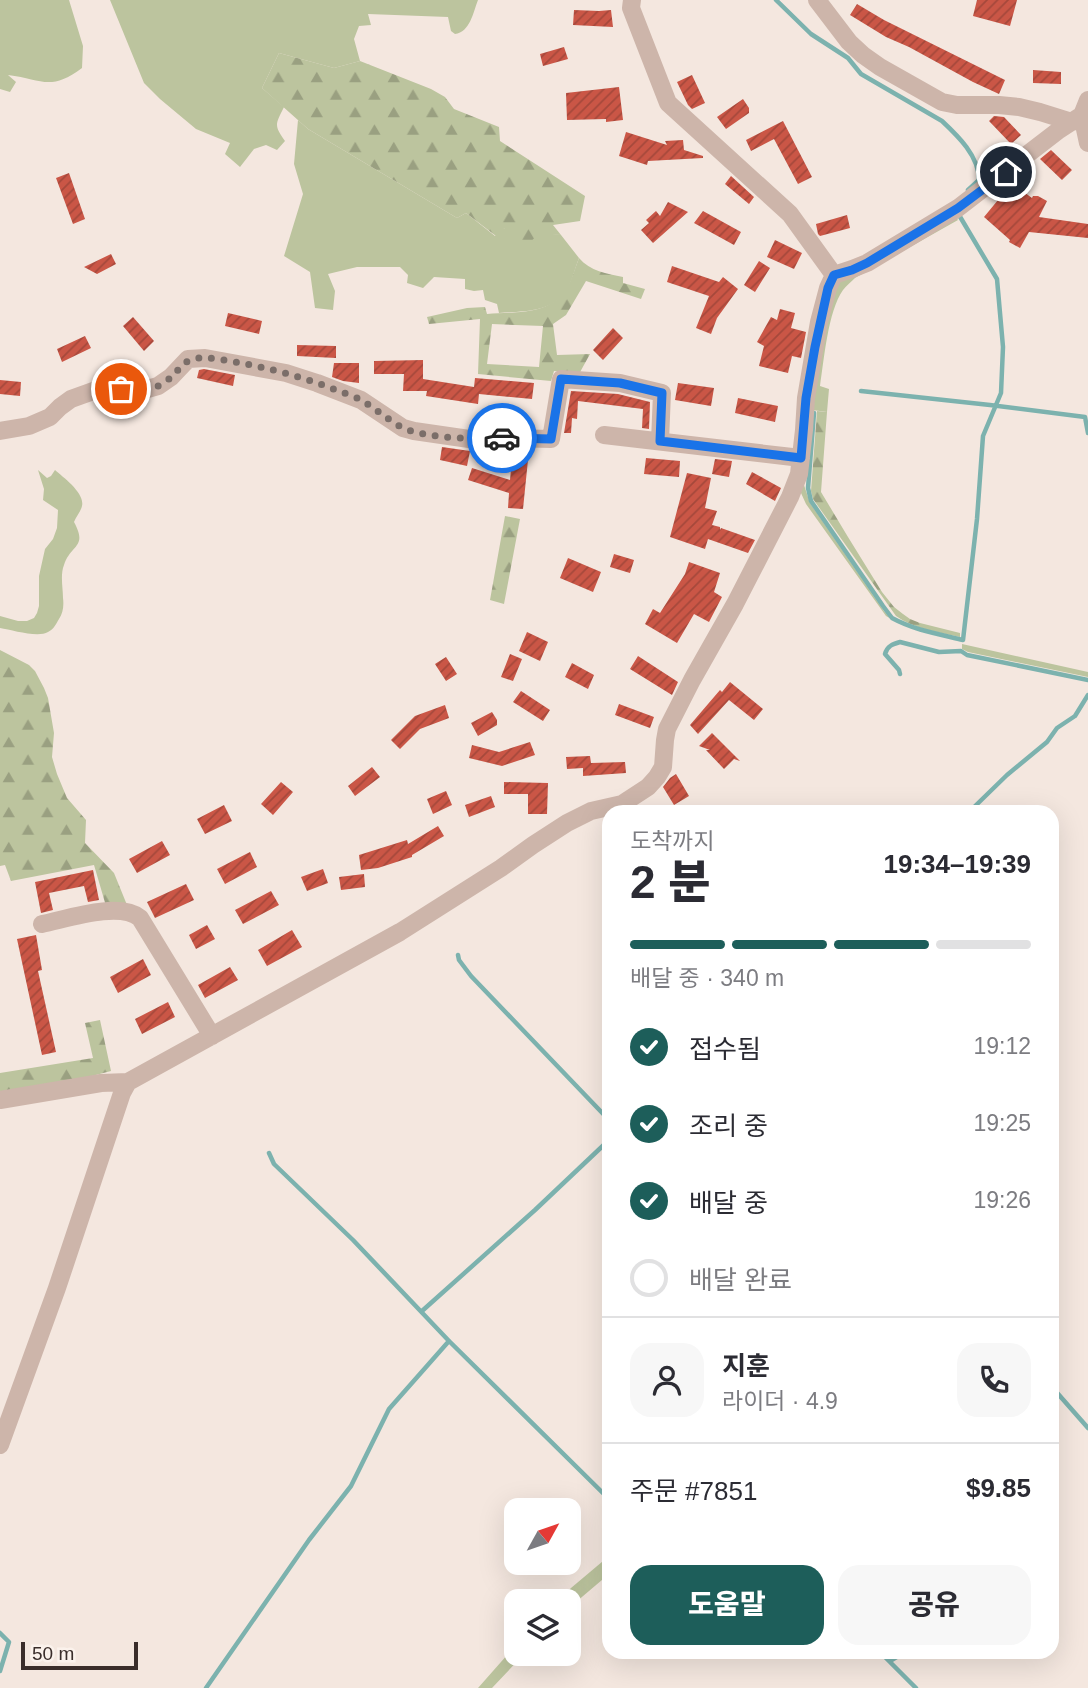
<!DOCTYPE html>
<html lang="ko">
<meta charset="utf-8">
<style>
:root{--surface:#fff;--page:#f7f7f7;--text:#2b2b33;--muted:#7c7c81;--line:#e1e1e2;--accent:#1d5e5a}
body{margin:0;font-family:Arial,"Noto Sans KR",sans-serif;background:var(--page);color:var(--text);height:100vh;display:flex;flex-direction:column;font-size:26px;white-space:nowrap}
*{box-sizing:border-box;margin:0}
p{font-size:23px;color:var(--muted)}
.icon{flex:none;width:38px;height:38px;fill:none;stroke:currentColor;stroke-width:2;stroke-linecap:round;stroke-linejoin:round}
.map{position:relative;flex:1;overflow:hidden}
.drawer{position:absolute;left:602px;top:805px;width:457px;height:854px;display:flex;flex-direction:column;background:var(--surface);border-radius:21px;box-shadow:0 7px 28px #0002}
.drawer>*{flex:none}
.needle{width:46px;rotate:50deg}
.buttons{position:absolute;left:504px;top:1498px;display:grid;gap:14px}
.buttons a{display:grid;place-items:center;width:77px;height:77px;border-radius:14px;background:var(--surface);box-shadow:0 7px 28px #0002;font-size:35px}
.scale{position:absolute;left:21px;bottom:18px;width:117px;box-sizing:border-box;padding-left:7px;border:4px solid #3a2d2a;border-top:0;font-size:19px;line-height:24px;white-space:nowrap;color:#3a2d2a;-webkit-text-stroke:5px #fbf2ec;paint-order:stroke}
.pin{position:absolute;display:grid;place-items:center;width:60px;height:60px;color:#fff;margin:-30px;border:4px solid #fff;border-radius:50%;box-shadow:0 2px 7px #0007}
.courier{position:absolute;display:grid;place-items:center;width:70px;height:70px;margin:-35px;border:5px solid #1a73e8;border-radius:50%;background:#fff;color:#222;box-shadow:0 2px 9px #0007}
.headline em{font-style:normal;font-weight:800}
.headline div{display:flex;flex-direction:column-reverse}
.headline{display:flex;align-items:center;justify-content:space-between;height:119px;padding:0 28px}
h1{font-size:46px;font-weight:800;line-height:52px}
.bar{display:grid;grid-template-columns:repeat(4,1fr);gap:10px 7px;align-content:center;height:84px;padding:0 28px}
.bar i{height:9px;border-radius:5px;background:var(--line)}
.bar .on{background:var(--accent)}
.bar p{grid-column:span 4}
.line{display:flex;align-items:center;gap:18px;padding:0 28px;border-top:2px solid var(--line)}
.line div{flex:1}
.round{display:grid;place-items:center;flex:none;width:74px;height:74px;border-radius:21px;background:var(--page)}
ol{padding:0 28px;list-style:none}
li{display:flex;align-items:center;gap:21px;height:77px}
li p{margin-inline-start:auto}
li .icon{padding:7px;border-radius:50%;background:var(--accent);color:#fff;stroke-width:4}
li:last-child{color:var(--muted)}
li i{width:38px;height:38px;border:4px solid var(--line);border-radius:50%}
.cta{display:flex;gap:14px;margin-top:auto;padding:14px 28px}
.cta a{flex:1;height:80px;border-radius:21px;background:var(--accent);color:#fff;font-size:28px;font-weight:800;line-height:80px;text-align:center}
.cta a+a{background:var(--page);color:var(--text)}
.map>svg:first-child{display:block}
.grass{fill:#bcc49e}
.forest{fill:url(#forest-firs);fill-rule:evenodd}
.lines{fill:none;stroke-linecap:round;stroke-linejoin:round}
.stream{stroke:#7cb2ae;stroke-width:4.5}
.building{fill:url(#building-hatch)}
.minor{stroke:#cdb5aa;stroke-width:18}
.done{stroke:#7b6e69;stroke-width:7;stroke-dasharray:0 12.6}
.route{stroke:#1a73e8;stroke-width:9}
</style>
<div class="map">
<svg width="1088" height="1688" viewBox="0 0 1088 1688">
<defs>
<pattern id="forest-firs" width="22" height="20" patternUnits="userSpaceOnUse" patternTransform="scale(1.75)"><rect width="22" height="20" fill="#bcc49e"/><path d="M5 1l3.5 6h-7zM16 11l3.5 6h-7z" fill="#9aa081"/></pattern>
<pattern id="building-hatch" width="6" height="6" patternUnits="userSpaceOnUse" patternTransform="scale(1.75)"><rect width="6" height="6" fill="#ca5646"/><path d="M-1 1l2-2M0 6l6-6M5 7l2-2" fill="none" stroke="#a5483b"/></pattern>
</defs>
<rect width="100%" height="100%" fill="#f4e7df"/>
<path class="grass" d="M0,0H69L83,46L82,68C50,92 42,79 8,75L16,82L10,92L0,89Z
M110,0H478C473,13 470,32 455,34L451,31L448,17L368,14L371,25L359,26L354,39L360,61L334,68L279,53L262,88L284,107C275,125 274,125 285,141L277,150L266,145L254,149L240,167L225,154L230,143L196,129L160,99L144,83Z
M298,120L308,129L457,218L466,213L495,236L503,228L561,235L579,258C575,268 572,281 567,290C552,313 523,311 499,313L497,304L485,300L483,290L474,291L465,289V279L434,277L423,288L407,283L408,275L400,267H357L328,274L335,291L333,310L315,308L310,272L284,256L303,194L294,164Z
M955,216L958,220L855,278C851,282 846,286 843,290C828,311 824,360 820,386L829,389L827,412L812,410L804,485L810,503L884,611L891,619L904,626L886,616L806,504L801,493L808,409L835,281Z
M38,470L47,478L51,476L55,470C64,478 85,493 82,506C81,511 76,517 74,522C88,548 71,544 64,565C60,575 63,588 63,598C64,606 63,613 59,619C56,624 54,629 48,632C38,638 12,630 0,628V616L18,621H27L34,618L37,613L39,606V576L45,549L53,539L57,528L58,510L43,500L44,489Z
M962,644L1088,672V677L968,652L962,649Z
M609,1556V1574L569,1608V1601H558L571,1588Z
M516,1645V1654H524L492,1688H478Z"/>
<path class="forest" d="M279,53L334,68L360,61L431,89L445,97L454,109L499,127L500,141L585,196L580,221L553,225L561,235L538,234L526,247L504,228L496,236L466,213L457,218L308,129L262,88Z
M579,258C590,271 607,274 623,277V283L645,289L641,299L586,281L566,315L553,324L557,355L590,354L579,374L554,371L551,381L478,374L480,319L429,324L427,317L467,308L485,307L487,314C514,312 552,315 567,288C572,279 575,268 579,258ZM492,324L543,326L539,367L487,364Z
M817,411L827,412L821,492L848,537L882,592L894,607L903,614L910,619L920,623L960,633V637C938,632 914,629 896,616L813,499L811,491Z
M505,516L520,519L504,604L490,600Z
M0,650L29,665L35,671L44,688L48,698L54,733L52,757L57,774L67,798L86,820L85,843L114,873L127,905L106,906L94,865L11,881L5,865L0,866Z
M100,1020L111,1071L92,1076L0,1093V1073L93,1058L85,1023Z"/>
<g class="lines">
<path class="stream" d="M776,0L811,34L848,58L861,74L942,121C958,136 979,156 979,180L968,190
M861,391L990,405L1085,417L1088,433
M814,413L808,488L811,501L883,606L892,618C914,630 938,634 963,640L977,519L983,436L1001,393L1003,347L997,279L959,215
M900,674L899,670L885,654C887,646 893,644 900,642L939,652L961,651L967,655L1088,680
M969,812L1007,775L1047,742L1057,728L1075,716L1088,695
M458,955L459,960L471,976L609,1120
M269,1153L274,1164L353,1240L449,1341L609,1499
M422,1311L535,1210L609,1140
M1052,1387L1088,1428
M1052,1563L1056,1560
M0,1633L9,1642L0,1671
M880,1652L916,1688
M890,1661L905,1652
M206,1688L309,1540L351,1486L389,1409L449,1341"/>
</g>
<path class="building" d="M977,0H1017L1010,26L973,16Z
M857,4L884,20L1005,80L999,94L973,82L909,47L886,37L850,15Z
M574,10L599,11L611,10L613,27L573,25Z
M564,47L568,59L543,66L540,54Z
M1033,70L1061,72V84L1033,83Z
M692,75L705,103L692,109L688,105L677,82Z
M619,87L623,120L606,122V119L567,120L566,93Z
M743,99L749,108V113L726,129L717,117Z
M994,116L1004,117L1021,135L1011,144L989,121Z
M783,121L812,177L798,184L774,139L751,151L746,140Z
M626,132L667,145L665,141L683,140L684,150L703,156V158L648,161L647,165L619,156Z
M1051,150L1072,170L1062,180L1040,159Z
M69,173L85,219L73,224L56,178Z
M731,176L754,197L749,204L725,184Z
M1010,182L1032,198L1033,196H1038L1047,201L1039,217L1088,224V238L1029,232L1020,248L1009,242L1010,240L984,217L1003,194L999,191Z
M668,202L688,212L653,243L641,230L649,223L646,220L656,211L660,216Z
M703,211L741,232L734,245L694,223Z
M847,215L850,228L820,236L818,234L816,224Z
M775,240L802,253L794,269L767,257Z
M111,254L116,264L97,274L84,267Z
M759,261L770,268L755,292L744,285Z
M672,266L719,282L723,277L738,289L717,318L711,334L696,328L709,296L667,282Z
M780,309L795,313L791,328L806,332L801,358L792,356L788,373L759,366L764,346L757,342L771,317L777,320Z
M228,313L262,321L259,334L225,326Z
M133,317L154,341L144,351L123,326Z
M613,328L623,338L603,360L593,350Z
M85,336L91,348L62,362L57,349Z
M297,345L336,346V358L297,356Z
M423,360V379L474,387L475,378L534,383L532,399L479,394L478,404L426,396L427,391H403L404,374H374V361Z
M334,363H359V383L343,381L332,377Z
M204,369L235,375L233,386L197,378L199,370Z
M0,380L21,382L20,396L0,394Z
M678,383L714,388L711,406L675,400Z
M571,391L618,394L650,402L649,429L642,428L643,409L578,401L577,419L572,418L571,433H564Z
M738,398L778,406L775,422L735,413Z
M442,447L470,451L467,466L440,460Z
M513,449L529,450L523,509L508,508L509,493L468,480L472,468L510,480Z
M646,458L680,461L679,477L644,474Z
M715,459L732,461L729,477L712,474Z
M752,472L781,488L775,501L746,484Z
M687,473L711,478L705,508L717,511L712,525L720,527V530L721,528L755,540L748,553L708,539L705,549L670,537Z
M614,554L634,560L630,573L610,567Z
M568,558L601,572L593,592L560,578Z
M689,562L720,573L714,592L722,597L709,622L694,614L677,643L645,624L653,609L660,613L685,574Z
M527,632L548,642L540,661L519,651Z
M510,654L522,659L513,681L501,677Z
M638,656L678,682L672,695L630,669Z
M446,657L457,674L446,681L435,664Z
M572,663L594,675L588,689L565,677Z
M730,682L763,709L754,720L729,700L698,734L690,725L720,690L722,692Z
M521,691L550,710L543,721L513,702Z
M619,704L654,717L650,728L615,715Z
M445,705L449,718L420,729L400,749L391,740L415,716Z
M492,712L497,720V725L478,736L471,723Z
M712,733L740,761L734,759L724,769L706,750H710L699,746Z
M530,742L535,755L502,766L469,758L472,745L499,752Z
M590,756L591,763L625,762L626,773L583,776V768L567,769L566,757Z
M372,767L380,777L355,796L348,786Z
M676,774L689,796L674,805L663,787L670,778Z
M281,782L293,792L273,815L261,804Z
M504,782L548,783L547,814H528V794H504Z
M446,791L452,805L433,814L427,799Z
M491,796L495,807L469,817L465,805Z
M224,805L232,821L205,834L197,819Z
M438,826L444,836L412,855V857L378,868L361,870L359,855L407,840L408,844Z
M162,841L170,855L137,873L129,859Z
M250,852L257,867L225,884L217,869Z
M323,869L328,883L307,891L301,877Z
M93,870L99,900L88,902L84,886L49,893L53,910L41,913L35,882Z
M364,874L365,887L341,890L339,877Z
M186,884L194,900L155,918L147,902Z
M271,891L279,905L243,924L235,910Z
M207,925L215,939L196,949L189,935Z
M292,930L302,947L267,966L258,950Z
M36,935L42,970L38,971L56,1052L42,1055L17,939Z
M143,959L151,975L118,993L110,977Z
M230,967L238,980L205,998L198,985Z
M168,1002L175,1017L142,1034L135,1019Z"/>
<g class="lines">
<path class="minor" d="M632,0L631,8L668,103L790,214L834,275
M817,0L849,42L863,55L880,67L942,102L957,105H999L1019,107L1040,112L1072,122
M1088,100L1082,115L1088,143
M0,431L29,426L50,417L60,407L71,399L96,390H144L158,386L171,377L188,359L205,358L286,373L317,383L361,400L403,428L414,431L476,440L509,438L551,439L561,379L620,383L662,393L660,441
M604,435L801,458
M42,924C67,919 119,901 140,918L212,1036
M0,1100L101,1083L128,1082
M0,1445L57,1288L122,1093L128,1082L400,932L501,868L533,845L567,823L591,811L622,804L648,787L657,777L663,767L665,740L667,729L692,680L735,604L790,497L799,474L804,430L806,398L819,322L828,288L834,275L852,269L867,263L958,208L1059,130L1082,115"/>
</g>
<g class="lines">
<path class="done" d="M121,389C134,390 146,392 158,386C186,372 176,353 217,359C258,365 298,375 336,390C344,393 354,396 361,400C375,408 387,419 401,427C423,438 477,440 502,438"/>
<path class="route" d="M502,438L551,439L561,379L620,383L662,393L660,441L801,458L806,398L815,347L828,288L834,275L852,270L867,263L958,208L1006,172"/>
</g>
</svg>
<div class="buttons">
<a><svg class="needle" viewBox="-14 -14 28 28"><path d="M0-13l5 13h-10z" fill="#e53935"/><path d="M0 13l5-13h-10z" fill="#7c7c81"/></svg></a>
<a><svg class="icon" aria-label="layers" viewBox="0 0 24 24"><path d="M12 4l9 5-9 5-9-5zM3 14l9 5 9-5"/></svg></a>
</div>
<div class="scale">50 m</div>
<div class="pin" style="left:121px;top:389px;background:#ea580c"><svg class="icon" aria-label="bag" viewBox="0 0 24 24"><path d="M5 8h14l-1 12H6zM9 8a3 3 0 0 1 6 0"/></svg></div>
<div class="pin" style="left:1006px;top:172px;background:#1f2937"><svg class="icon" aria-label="home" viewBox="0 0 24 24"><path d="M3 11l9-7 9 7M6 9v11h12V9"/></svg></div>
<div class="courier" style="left:502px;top:438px"><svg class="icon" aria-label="car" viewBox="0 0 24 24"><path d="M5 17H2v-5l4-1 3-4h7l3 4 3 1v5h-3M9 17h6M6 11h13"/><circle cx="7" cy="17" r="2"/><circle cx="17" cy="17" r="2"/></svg></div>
<section class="drawer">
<div class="headline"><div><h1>2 분</h1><p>도착까지</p></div><em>19:34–19:39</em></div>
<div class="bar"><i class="on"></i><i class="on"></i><i class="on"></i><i></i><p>배달 중 · 340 m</p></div>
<ol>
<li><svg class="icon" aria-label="check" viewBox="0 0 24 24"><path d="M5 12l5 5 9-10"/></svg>접수됨<p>19:12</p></li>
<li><svg class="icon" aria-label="check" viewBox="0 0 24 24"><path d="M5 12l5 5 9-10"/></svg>조리 중<p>19:25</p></li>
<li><svg class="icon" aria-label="check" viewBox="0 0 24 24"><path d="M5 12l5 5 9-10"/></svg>배달 중<p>19:26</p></li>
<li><i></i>배달 완료</li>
</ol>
<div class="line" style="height:126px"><a class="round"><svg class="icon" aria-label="person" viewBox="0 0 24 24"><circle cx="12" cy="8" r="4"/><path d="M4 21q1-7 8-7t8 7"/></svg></a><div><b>지훈</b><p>라이더 · 4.9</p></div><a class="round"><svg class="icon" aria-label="phone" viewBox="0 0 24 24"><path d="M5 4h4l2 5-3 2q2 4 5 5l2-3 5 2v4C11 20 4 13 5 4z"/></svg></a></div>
<div class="line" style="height:91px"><div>주문 #7851</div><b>$9.85</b></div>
<div class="cta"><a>도움말</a><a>공유</a></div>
</section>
</div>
